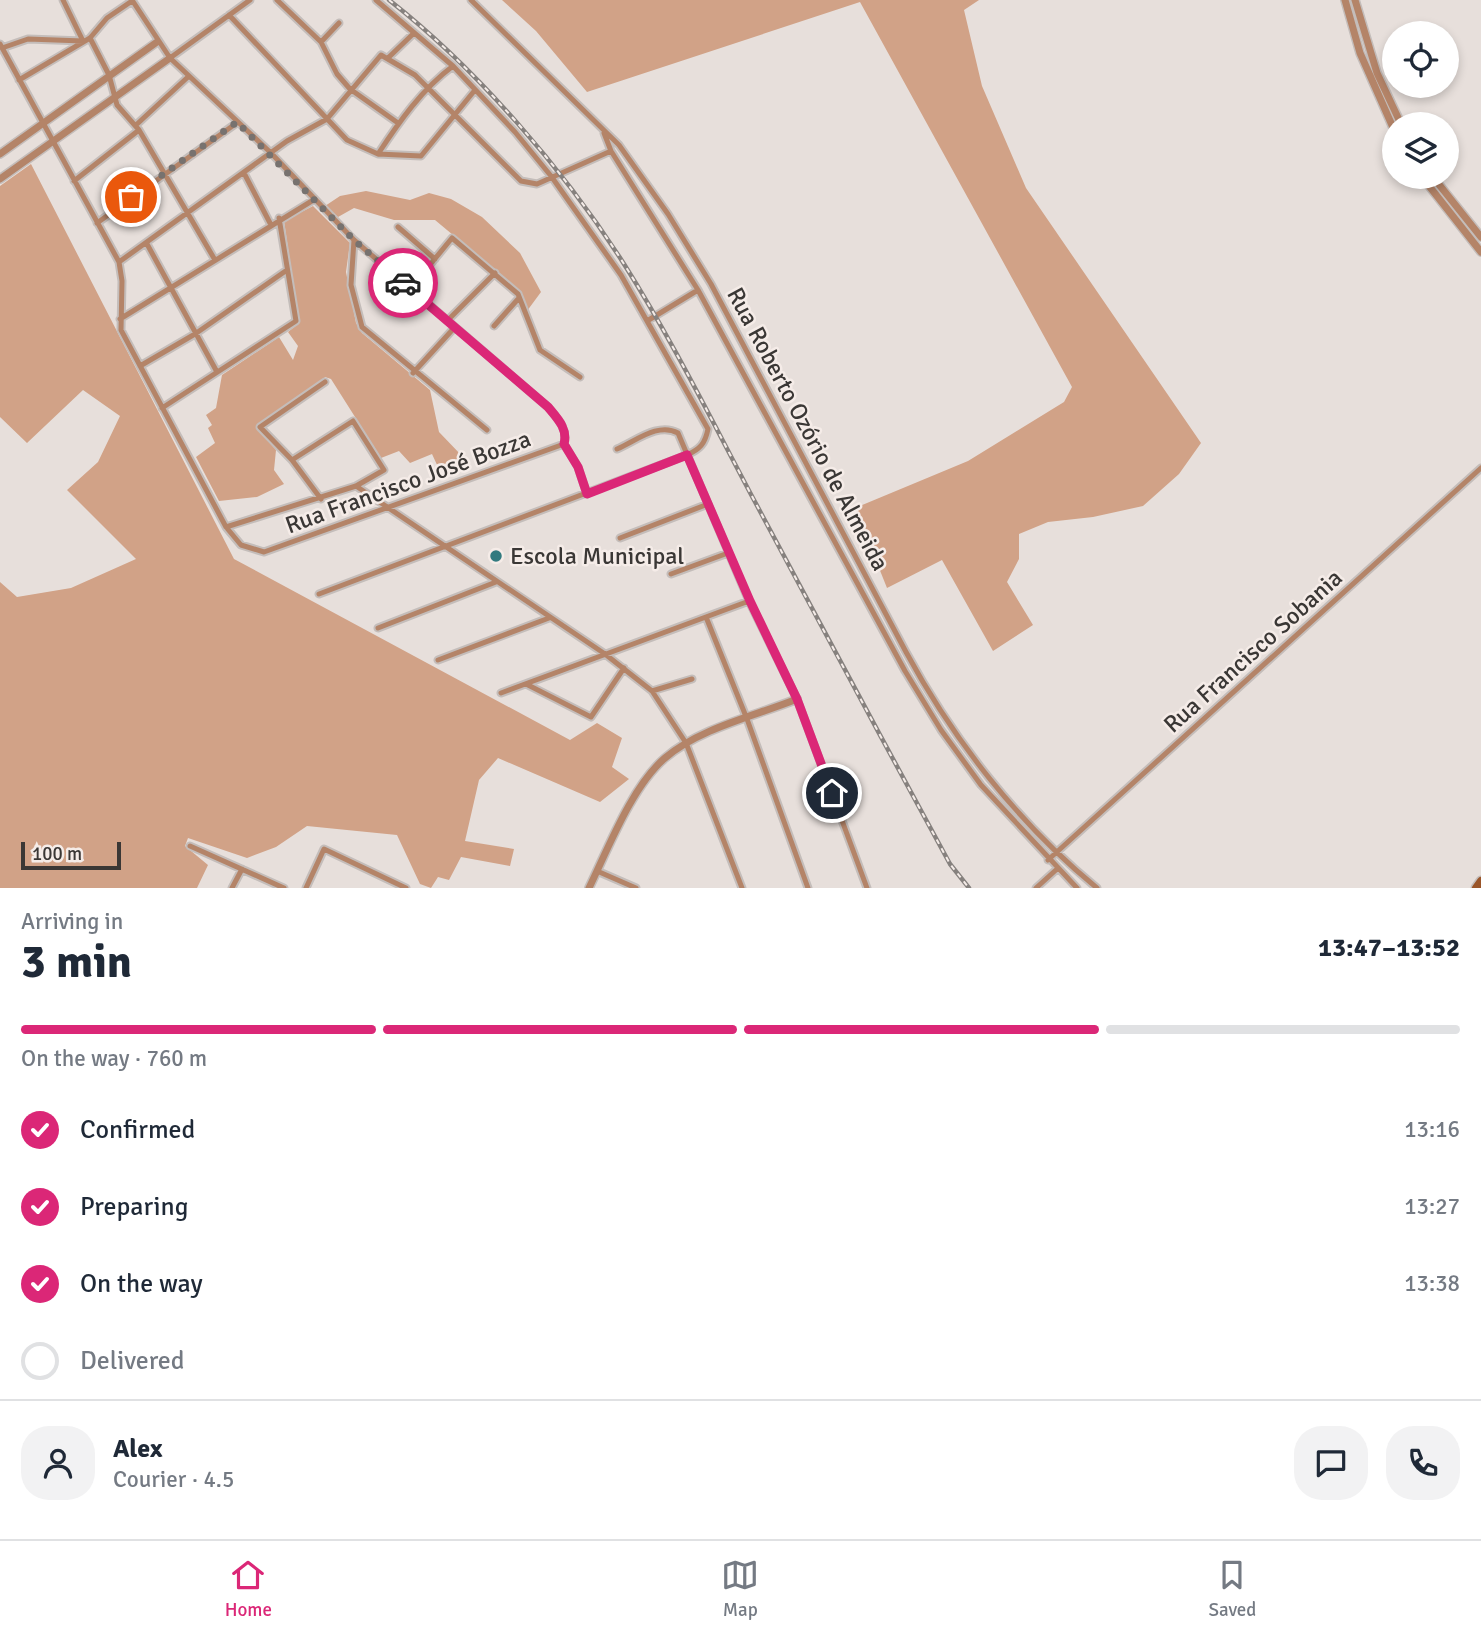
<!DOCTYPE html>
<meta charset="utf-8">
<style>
:root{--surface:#fff;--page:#f2f2f3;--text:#1f2937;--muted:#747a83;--line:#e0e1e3;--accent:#db2777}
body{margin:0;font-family:Signika,sans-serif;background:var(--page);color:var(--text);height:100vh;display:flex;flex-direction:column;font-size:26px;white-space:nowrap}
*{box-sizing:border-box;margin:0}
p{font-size:23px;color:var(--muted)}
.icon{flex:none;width:38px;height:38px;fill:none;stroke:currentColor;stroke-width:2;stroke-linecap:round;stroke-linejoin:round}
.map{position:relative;height:888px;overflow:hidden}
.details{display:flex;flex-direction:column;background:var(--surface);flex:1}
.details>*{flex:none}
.buttons{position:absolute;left:1382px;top:21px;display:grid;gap:14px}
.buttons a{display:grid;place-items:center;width:77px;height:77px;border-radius:50%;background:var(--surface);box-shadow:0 4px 10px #0003;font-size:35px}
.scale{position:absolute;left:21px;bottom:18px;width:100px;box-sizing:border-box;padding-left:7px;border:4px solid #3a3735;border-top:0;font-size:19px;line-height:24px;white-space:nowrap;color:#3a3735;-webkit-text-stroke:5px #f5ece8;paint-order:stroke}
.pin{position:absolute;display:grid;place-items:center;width:60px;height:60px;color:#fff;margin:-30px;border:4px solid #fff;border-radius:50%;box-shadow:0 2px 7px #0007}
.courier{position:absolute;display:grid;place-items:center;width:70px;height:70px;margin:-35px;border:5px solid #db2777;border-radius:50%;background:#fff;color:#222;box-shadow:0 2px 9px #0007}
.overview em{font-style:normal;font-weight:700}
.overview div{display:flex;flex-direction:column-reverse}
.overview{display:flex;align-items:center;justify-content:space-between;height:119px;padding:0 21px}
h1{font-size:46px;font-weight:700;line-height:52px}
.bar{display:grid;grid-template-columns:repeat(4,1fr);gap:10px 7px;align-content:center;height:84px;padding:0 21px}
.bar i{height:9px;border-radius:5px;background:var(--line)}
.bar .selected{background:var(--accent)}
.bar p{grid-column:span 4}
.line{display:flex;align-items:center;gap:18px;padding:0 21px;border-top:2px solid var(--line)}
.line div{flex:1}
.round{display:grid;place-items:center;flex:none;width:74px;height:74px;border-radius:28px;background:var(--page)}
ol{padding:0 21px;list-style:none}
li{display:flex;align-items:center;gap:21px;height:77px}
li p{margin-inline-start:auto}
li .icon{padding:7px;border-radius:50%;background:var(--accent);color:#fff;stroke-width:4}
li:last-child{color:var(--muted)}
li i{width:38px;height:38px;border:4px solid var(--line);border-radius:50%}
.menu{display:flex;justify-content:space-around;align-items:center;height:98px;border-top:2px solid var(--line);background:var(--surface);font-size:19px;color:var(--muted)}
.menu a{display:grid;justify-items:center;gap:4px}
.menu .selected{color:var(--accent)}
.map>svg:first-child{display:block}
.green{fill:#d1a287}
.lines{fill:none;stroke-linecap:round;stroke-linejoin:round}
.minor-casing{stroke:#c4bdba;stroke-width:9}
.tertiary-casing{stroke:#c4bdba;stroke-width:10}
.secondary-casing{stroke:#c4bdba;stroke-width:11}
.minor{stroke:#b48468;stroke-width:5}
.tertiary{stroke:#b48468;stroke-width:7}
.secondary{stroke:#9a5529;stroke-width:8}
.rail-casing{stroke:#86817e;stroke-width:4.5}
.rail{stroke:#f5ece8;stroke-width:2;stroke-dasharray:5;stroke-linecap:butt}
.done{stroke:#77726f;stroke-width:7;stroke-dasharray:0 12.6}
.route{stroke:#db2777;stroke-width:9}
.poi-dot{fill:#317a7f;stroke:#f5ece8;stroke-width:2.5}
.labels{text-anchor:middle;stroke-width:5;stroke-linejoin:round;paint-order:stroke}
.street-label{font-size:24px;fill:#3a3735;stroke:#f5ece8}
.poi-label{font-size:24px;fill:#3a3735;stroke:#f5ece8;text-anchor:start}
</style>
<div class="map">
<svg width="1481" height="888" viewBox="0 0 1481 888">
<rect width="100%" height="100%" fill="#e7dfdb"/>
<path class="green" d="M502,0H979L964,10L982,86L1026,188L1201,443L1179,474L1143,506L1093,517L1048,522L1019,534V559L1007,582L1033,625L993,651L942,560L887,588L855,508L968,461L1064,402L1072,387L860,2L587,92L536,31Z
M31,164L234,559L570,740L597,723L622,738L612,767L629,779L600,802L498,758L479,780L465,841L514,849L510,866L461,857L449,880L438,877L431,888L420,884L397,835L307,826L276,847L247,858L188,838L185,846L208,865L197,888H0V582L17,597L71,588L136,559L67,490L98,462L120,416L83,390L27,443L0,417V186Z
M366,191L410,200L429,193L451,199L482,217L520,253L541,292L527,311L519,290L435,220H394L354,208L338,217L325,206L340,196Z
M313,206L350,243L346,272L356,323L362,333L430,390L439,432L463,457L438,467L432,454L410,463L399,451L381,458L331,379L325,377L319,386L256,427L276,450L274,470L284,484L257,497L219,501L196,457L215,443L208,428L212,425L206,415L216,408L222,375L279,337L293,360L298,346L288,332L299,323L284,221Z"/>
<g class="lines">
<g class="minor-casing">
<path id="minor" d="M132,0L170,58L271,153L354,240L548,407C558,419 568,429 564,444
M277,0L321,42L337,74L350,89L398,123
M471,0L619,145L668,214L711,284L906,652C954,741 1019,824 1097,888
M229,15L347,140L378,154L421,156L475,90
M90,38L109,75L117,105L139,130L215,260
M321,42L339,23
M0,44L119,262L122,281L121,330L226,527L241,545L264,552L564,444
M2,48L28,39L83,41L63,0
M389,57L414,33
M170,58L250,0
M19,80L90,38L107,18L132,1
M136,125L189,76
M604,133L611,151L698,290L905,671L941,730L981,785L1077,888
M378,154C399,122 422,89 453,66
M244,173L270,223
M74,181L139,130
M97,223L238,122
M398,227L435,259
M354,240L351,285L362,327L487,430
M147,244L217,372
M119,262L287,141L327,119L381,55L415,75L521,181L537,184L611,151
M410,289L452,238L518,294L540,350L580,377
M120,319L315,199
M448,320L495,273
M647,321L698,290
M494,326L519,298
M140,366L195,334L287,270
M413,373L455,327
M162,408L296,321L279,218
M564,444L578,467L587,494
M617,449C636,441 658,422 678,433L749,601L797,699L867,888
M356,486L605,654L652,691L686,743L742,888
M321,499L292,460L260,427L325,382
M226,527L356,486L384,470L353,421L292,460
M620,538L708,504
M671,574L728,553
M319,594L687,455C700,449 705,444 708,429L621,275L551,176L515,132L453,66L376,0
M706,617L747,719L808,888
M378,628L496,582
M438,660L549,618
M526,684L591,717L624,668
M652,691L692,679
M501,693L749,601
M190,846L284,888
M1048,860L1481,468
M597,871L636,888
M232,888L242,869
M306,888L324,849L406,888
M1036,888L1057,869"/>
</g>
<g class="tertiary-casing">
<path id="tertiary" d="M1345,0L1360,53L1395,132
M1355,0L1377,73L1401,124
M0,154L157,42
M1422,177L1481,252
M1433,177L1481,237
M0,179L170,58
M589,888C608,849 632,786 665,758C700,728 755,716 797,699"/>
</g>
<g class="secondary-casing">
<path id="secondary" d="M1476,888L1481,881"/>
</g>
<use href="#minor" class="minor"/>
<use href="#tertiary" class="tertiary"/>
<use href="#secondary" class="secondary"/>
<g class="rail-casing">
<path id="rail" d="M389,0C476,68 565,171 624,264C672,340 712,421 754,500C819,622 884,743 950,864L969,888"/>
</g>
<use href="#rail" class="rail"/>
</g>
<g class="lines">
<path class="done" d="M131,197L237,122L354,240L403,283"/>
<path class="route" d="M403,283L548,407C558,419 568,429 564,444L578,467L587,494L687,455L750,601L797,699L832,793"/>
</g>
<circle class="poi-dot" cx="496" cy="556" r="7"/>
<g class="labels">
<g class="street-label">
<text transform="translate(808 429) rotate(62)" y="8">Rua Roberto Ozório de Almeida</text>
<text transform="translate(408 482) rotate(-20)" y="8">Rua Francisco José Bozza</text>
<text transform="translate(1253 651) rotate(-42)" y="8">Rua Francisco Sobania</text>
</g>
<g class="poi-label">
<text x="510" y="564">Escola Municipal</text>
</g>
</g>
</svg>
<div class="buttons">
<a><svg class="icon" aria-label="locate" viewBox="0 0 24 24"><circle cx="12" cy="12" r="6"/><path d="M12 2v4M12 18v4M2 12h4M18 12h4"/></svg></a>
<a><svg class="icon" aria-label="layers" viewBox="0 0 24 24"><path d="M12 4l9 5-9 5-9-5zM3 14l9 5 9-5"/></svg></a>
</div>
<div class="scale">100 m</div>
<div class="pin" style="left:131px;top:197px;background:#ea580c"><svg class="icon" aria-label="bag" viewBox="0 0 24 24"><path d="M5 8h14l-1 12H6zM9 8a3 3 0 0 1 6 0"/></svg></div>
<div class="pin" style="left:832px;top:793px;background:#1f2937"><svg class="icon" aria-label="home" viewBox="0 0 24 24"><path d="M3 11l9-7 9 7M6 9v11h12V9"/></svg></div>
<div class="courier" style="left:403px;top:283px"><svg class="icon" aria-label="car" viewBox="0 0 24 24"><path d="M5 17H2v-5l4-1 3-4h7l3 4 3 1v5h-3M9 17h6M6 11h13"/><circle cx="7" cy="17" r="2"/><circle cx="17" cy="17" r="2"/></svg></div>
</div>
<section class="details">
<div class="overview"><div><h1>3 min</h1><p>Arriving in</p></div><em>13:47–13:52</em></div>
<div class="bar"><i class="selected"></i><i class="selected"></i><i class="selected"></i><i></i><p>On the way · 760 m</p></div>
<ol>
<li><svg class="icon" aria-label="check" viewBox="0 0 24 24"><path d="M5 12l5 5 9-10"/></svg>Confirmed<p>13:16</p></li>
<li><svg class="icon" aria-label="check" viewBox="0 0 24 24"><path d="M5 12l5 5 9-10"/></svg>Preparing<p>13:27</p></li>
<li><svg class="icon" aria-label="check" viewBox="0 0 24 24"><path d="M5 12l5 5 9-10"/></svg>On the way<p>13:38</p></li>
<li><i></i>Delivered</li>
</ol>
<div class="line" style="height:126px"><a class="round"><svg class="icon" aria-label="person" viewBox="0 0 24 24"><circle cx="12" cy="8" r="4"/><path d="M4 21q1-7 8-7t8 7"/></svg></a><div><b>Alex</b><p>Courier · 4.5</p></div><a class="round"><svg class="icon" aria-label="chat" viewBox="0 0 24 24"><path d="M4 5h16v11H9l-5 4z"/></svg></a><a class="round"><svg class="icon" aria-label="phone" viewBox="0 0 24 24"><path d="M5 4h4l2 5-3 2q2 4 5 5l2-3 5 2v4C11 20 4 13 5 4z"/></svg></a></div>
</section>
<nav class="menu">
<a class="selected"><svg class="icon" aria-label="home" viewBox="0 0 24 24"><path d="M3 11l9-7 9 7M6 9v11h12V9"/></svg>Home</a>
<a><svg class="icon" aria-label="map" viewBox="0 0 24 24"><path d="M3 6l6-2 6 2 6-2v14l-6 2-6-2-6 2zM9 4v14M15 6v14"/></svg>Map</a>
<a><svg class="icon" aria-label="saved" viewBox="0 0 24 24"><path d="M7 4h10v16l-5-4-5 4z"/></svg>Saved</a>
</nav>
